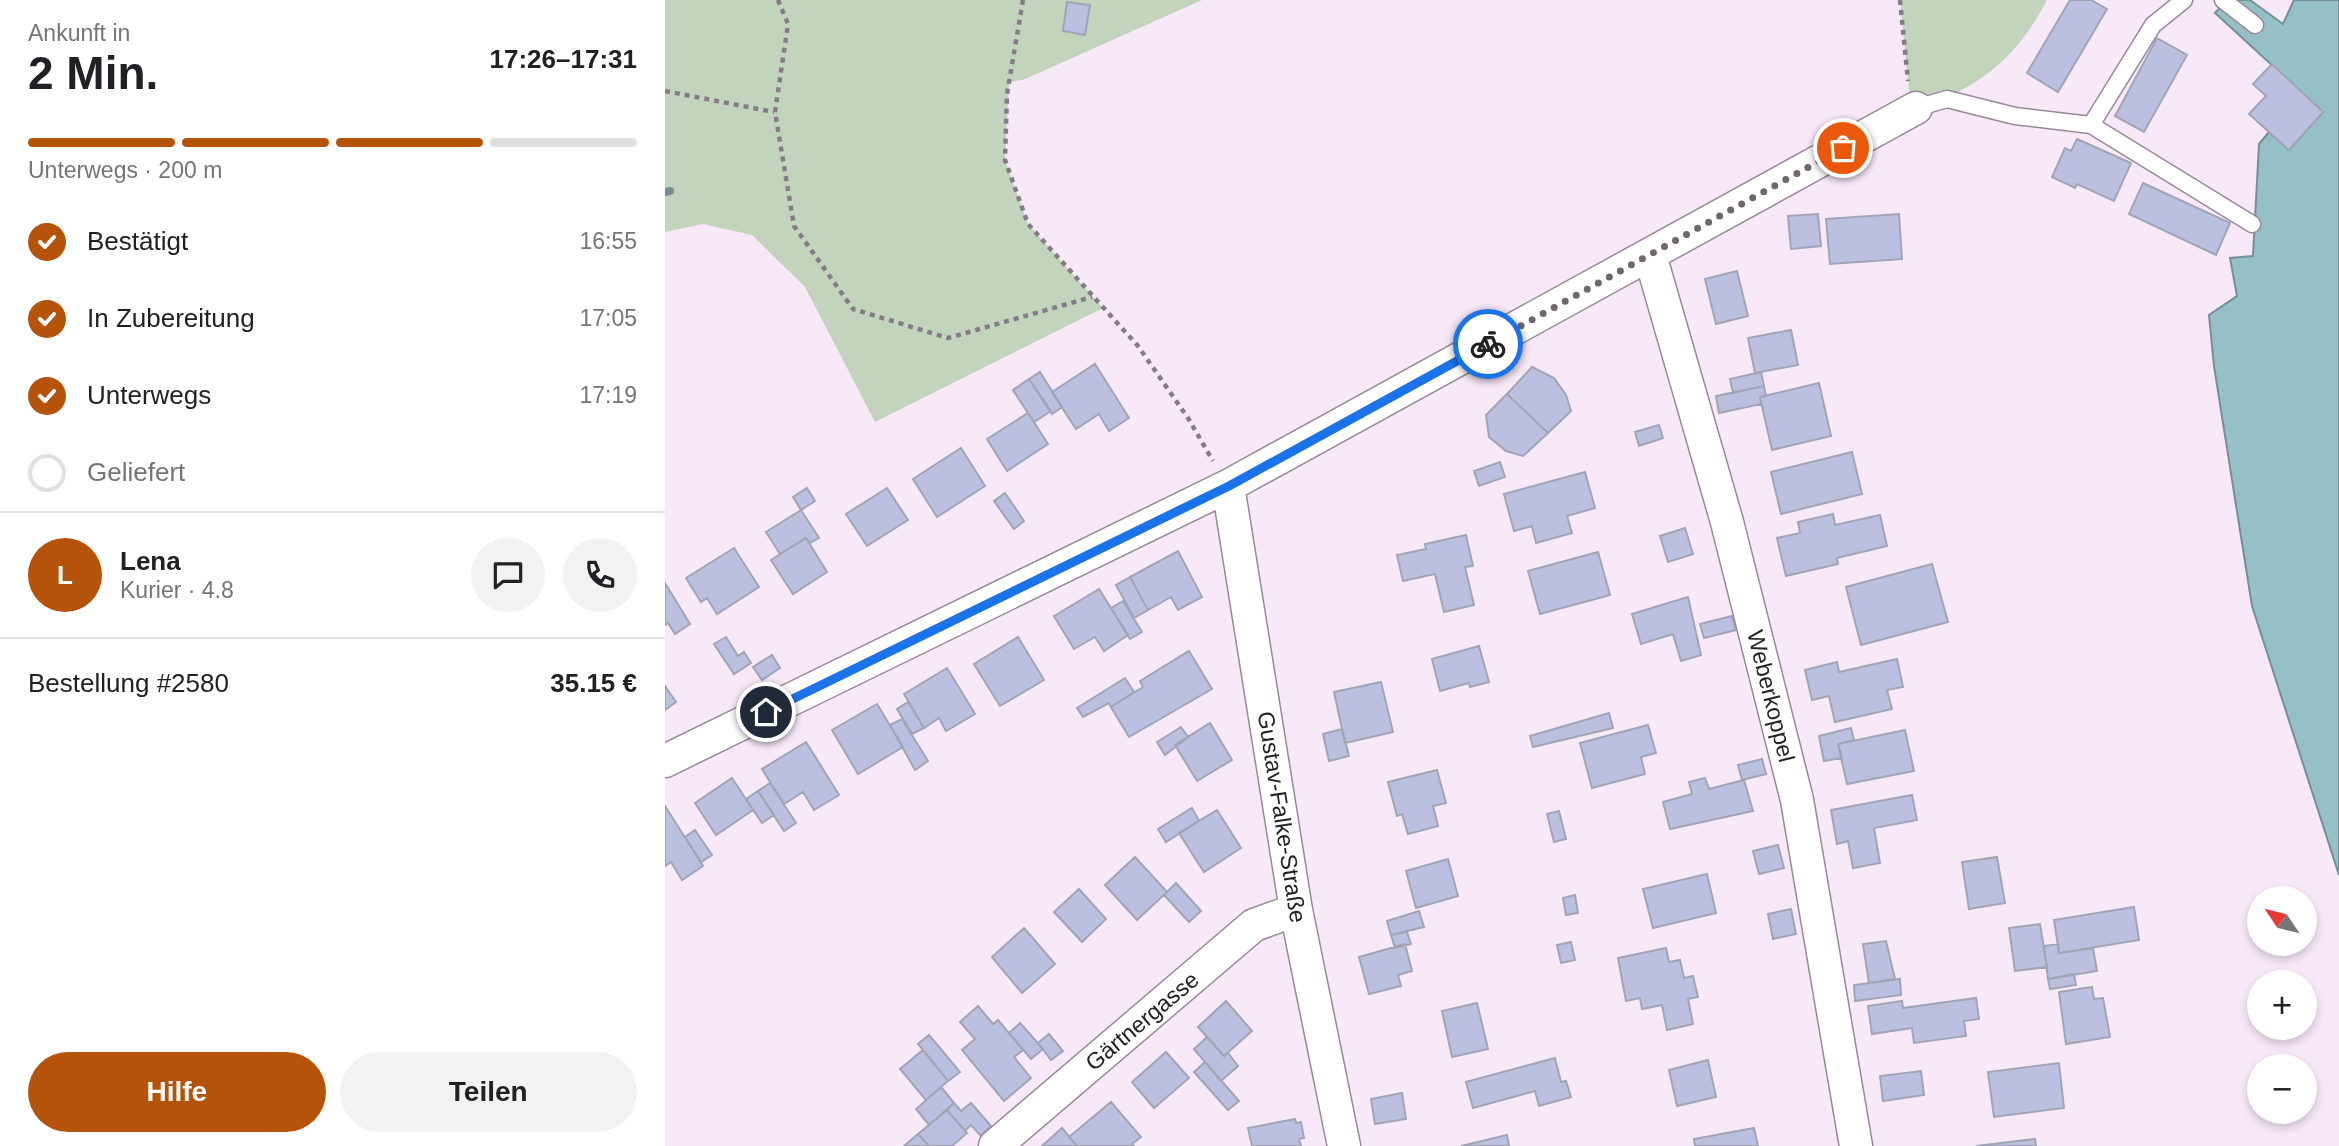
<!DOCTYPE html>
<html lang="de">
<meta charset="utf-8">
<style>
:root{--surface:#fff;--page:#f2f2f2;--text:#202124;--muted:#757577;--line:#e0e0e0;--accent:#b45309}
body{margin:0;font-family:Helvetica,sans-serif;background:var(--page);color:var(--text);height:100vh;display:flex;flex-direction:column;font-size:26px;white-space:nowrap}
*{box-sizing:border-box;margin:0}
p{font-size:23px;color:var(--muted)}
.icon{flex:none;width:38px;height:38px;fill:none;stroke:currentColor;stroke-width:2;stroke-linecap:round;stroke-linejoin:round}
.map{position:relative;flex:1;overflow:hidden}
.side{display:flex;flex-direction:column;background:var(--surface);width:665px}
.side>*{flex:none}
.needle{width:46px;rotate:305deg}
.fabs{position:absolute;left:1582px;top:886px;display:grid;gap:14px}
.fabs a{display:grid;place-items:center;width:70px;height:70px;border-radius:50%;background:var(--surface);box-shadow:0 4px 10px #0003;font-size:35px}
.pin{position:absolute;display:grid;place-items:center;width:60px;height:60px;color:#fff;margin:-30px;border:4px solid #fff;border-radius:50%;box-shadow:0 2px 7px #0007}
.courier{position:absolute;display:grid;place-items:center;width:70px;height:70px;margin:-35px;border:5px solid #1a73e8;border-radius:50%;background:#fff;color:#222;box-shadow:0 2px 9px #0007}
.summary em{font-style:normal;font-weight:800}
.summary div{display:flex;flex-direction:column-reverse}
.summary{display:flex;align-items:center;justify-content:space-between;height:119px;padding:0 28px}
h1{font-size:46px;font-weight:800;line-height:52px}
.bar{display:grid;grid-template-columns:repeat(4,1fr);gap:10px 7px;align-content:center;height:84px;padding:0 28px}
.bar i{height:9px;border-radius:5px;background:var(--line)}
.bar .selected{background:var(--accent)}
.bar p{grid-column:span 4}
.line{display:flex;align-items:center;gap:18px;padding:0 28px;border-top:2px solid var(--line)}
.line div{flex:1}
.round{display:grid;place-items:center;flex:none;width:74px;height:74px;border-radius:37px;background:var(--page)}
ol{padding:0 28px;list-style:none}
li{display:flex;align-items:center;gap:21px;height:77px}
li p{margin-inline-start:auto}
li .icon{padding:7px;border-radius:50%;background:var(--accent);color:#fff;stroke-width:4}
li:last-child{color:var(--muted)}
li i{width:38px;height:38px;border:4px solid var(--line);border-radius:50%}
.cta{display:flex;gap:14px;margin-top:auto;padding:14px 28px}
.cta a{flex:1;height:80px;border-radius:42px;background:var(--accent);color:#fff;font-size:28px;font-weight:800;line-height:80px;text-align:center}
.cta a+a{background:var(--page);color:var(--text)}
main{display:flex;flex:1;min-height:0}
.map>svg:first-child{display:block}
.green{fill:#c3d4bd}
.water{fill:#96c0c7;stroke:#749097;stroke-width:2}
.lines{fill:none;stroke-linecap:round;stroke-linejoin:round}
.stream{stroke:#749097;stroke-width:8}
.building{fill:#bcc0e0;stroke:#a1a4b6;stroke-width:2}
.lane-casing{stroke:#978997;stroke-width:19}
.street-casing{stroke:#978997;stroke-width:35}
.path{stroke:#857b86;stroke-width:4.5;stroke-dasharray:5 5;stroke-linecap:butt}
.lane{stroke:#fff;stroke-width:16}
.street{stroke:#fff;stroke-width:32}
.done{stroke:#6f6670;stroke-width:7;stroke-dasharray:0 12.6}
.route{stroke:#1a73e8;stroke-width:9}
.labels{text-anchor:middle;stroke-width:5;stroke-linejoin:round;paint-order:stroke}
.street-label{font-size:23px;fill:#252026;stroke:#fff}
</style>
<main>
<section class="side">
<div class="summary"><div><h1>2 Min.</h1><p>Ankunft in</p></div><em>17:26–17:31</em></div>
<div class="bar"><i class="selected"></i><i class="selected"></i><i class="selected"></i><i></i><p>Unterwegs · 200 m</p></div>
<ol>
<li><svg class="icon" aria-label="check" viewBox="0 0 24 24"><path d="M5 12l5 5 9-10"/></svg>Bestätigt<p>16:55</p></li>
<li><svg class="icon" aria-label="check" viewBox="0 0 24 24"><path d="M5 12l5 5 9-10"/></svg>In Zubereitung<p>17:05</p></li>
<li><svg class="icon" aria-label="check" viewBox="0 0 24 24"><path d="M5 12l5 5 9-10"/></svg>Unterwegs<p>17:19</p></li>
<li><i></i>Geliefert</li>
</ol>
<div class="line" style="height:126px"><b class="round" style="background:var(--accent);color:#fff">L</b><div><b>Lena</b><p>Kurier · 4.8</p></div><a class="round"><svg class="icon" aria-label="chat" viewBox="0 0 24 24"><path d="M4 5h16v11H9l-5 4z"/></svg></a><a class="round"><svg class="icon" aria-label="phone" viewBox="0 0 24 24"><path d="M5 4h4l2 5-3 2q2 4 5 5l2-3 5 2v4C11 20 4 13 5 4z"/></svg></a></div>
<div class="line" style="height:91px"><div>Bestellung #2580</div><b>35.15 €</b></div>
<div class="cta"><a>Hilfe</a><a>Teilen</a></div>
</section>
<div class="map">
<svg width="1674" height="1146" viewBox="0 0 1674 1146">
<rect width="100%" height="100%" fill="#f8e9f9"/>
<path class="green" d="M0,0H537L358,80L344,82L340,160L363,224L438,308L210,422L140,287L87,235L38,224L0,232Z
M1235,0H1382C1352,58 1313,90 1251,108L1244,90Z"/>
<path class="water" d="M1562,0H1585L1618,24L1629,0H1674V875L1587,606L1549,366L1544,315L1572,296L1565,258L1588,256L1594,144L1604,132L1624,150L1658,112L1550,13Z"/>
<g class="lines">
<path class="stream" d="M0,192L5,191"/>
</g>
<path class="building" d="M1405,0H1426L1442,9L1393,92L1362,73Z
M402,2L425,5L420,35L398,31Z
M1492,38L1522,55L1479,132L1450,116Z
M1607,64L1658,112L1624,150L1584,114L1601,96L1588,84Z
M1412,139L1466,163L1449,201L1412,184L1410,188L1387,177L1400,148L1406,151Z
M1478,183L1565,223L1551,255L1464,214Z
M1153,214L1156,246L1126,249L1123,216Z
M1234,214L1237,259L1165,264L1161,219Z
M1072,271L1083,316L1051,324L1040,279Z
M1126,330L1133,365L1090,373L1083,338Z
M430,364L464,418L444,431L434,414L411,429L387,392Z
M867,367L889,378L901,395L906,411L883,433L842,394Z
M375,372L397,407L387,414L364,379Z
M1096,372L1099,386L1068,393L1065,379Z
M364,379L386,411L369,422L348,390Z
M1154,383L1166,436L1107,450L1095,397Z
M1099,386L1101,396L1095,397L1096,404L1054,413L1051,396Z
M842,394L883,433L858,456L841,451L824,437L821,415Z
M363,413L383,444L342,471L322,439Z
M994,425L998,438L974,446L970,432Z
M296,448L320,486L272,517L248,479Z
M1187,452L1197,494L1116,514L1106,472Z
M835,462L840,477L814,486L809,471Z
M920,472L930,508L902,516L907,533L871,543L867,526L849,531L839,494Z
M142,488L150,501L136,510L128,497Z
M222,488L243,520L202,546L181,514Z
M340,493L359,521L349,529L329,501Z
M136,510L154,538L145,543L141,538L115,554L101,532Z
M1168,514L1170,525L1215,515L1222,546L1172,558L1173,564L1121,576L1112,538L1135,533L1133,522Z
M1020,528L1028,554L1003,562L995,536Z
M801,535L808,566L800,567L809,605L779,612L770,574L738,581L732,555L761,549L760,544Z
M141,538L162,572L128,594L106,560Z
M69,548L94,587L52,614L42,598L36,602L21,578Z
M513,551L537,597L513,610L506,597L483,610L465,577Z
M933,552L945,595L875,614L863,571Z
M1267,564L1283,622L1196,645L1181,587Z
M465,577L483,610L469,618L451,585Z
M0,583L25,624L10,634L3,623L0,625Z
M434,589L463,635L439,651L430,637L409,649L389,616Z
M1023,597L1036,655L1016,661L1008,634L976,644L967,614Z
M458,601L477,632L465,639L446,608Z
M1067,616L1071,630L1039,638L1035,624Z
M61,637L73,656L79,652L86,663L69,674L49,644Z
M353,637L379,680L335,706L309,664Z
M814,646L824,682L805,687L804,683L775,691L767,659Z
M524,651L547,689L464,737L446,707L478,687L475,681Z
M107,655L115,668L97,680L88,667Z
M1232,659L1238,687L1222,690L1227,709L1170,722L1164,696L1147,700L1140,670L1172,662L1174,672Z
M282,668L310,714L281,731L274,718L259,728L239,694Z
M460,678L469,692L446,707L444,703L418,717L412,708Z
M716,682L728,732L680,743L669,692Z
M0,686L11,702L0,710Z
M243,702L259,728L247,734L232,709Z
M212,704L238,747L193,774L167,730Z
M944,713L948,728L868,747L865,736Z
M237,719L263,761L250,770L225,725Z
M545,723L567,760L532,781L510,745Z
M983,725L991,753L976,757L980,774L927,788L915,743Z
M516,727L523,737L500,755L492,742Z
M1186,728L1189,740L1173,744L1177,758L1159,761L1154,736Z
M677,729L684,756L664,761L658,734Z
M1240,730L1249,771L1182,784L1173,744Z
M141,742L174,795L149,810L138,792L119,804L97,769Z
M1097,759L1101,774L1077,780L1073,765Z
M772,770L781,803L768,806L773,826L743,834L737,814L732,816L723,782Z
M67,778L88,810L51,835L30,803Z
M1040,778L1044,789L1079,780L1088,811L1005,829L998,802L1027,794L1024,782Z
M105,783L131,823L119,831L93,791Z
M93,791L109,815L97,823L81,799Z
M1247,795L1252,820L1209,828L1215,863L1188,868L1183,841L1172,844L1166,810Z
M0,806L38,866L17,880L6,862L0,866Z
M527,808L534,821L501,842L493,829Z
M552,810L576,848L539,872L514,833Z
M894,811L901,839L889,842L882,814Z
M30,830L47,855L36,862L20,837Z
M1113,845L1119,868L1094,874L1088,851Z
M470,857L502,892L472,920L440,885Z
M1332,857L1340,903L1304,909L1297,862Z
M783,859L793,896L751,908L741,871Z
M1042,874L1051,913L988,928L978,889Z
M511,883L536,911L524,922L499,895Z
M414,889L441,919L417,942L389,912Z
M910,895L913,913L901,915L898,898Z
M1469,907L1474,940L1394,953L1389,920Z
M1126,909L1131,934L1108,939L1103,914Z
M754,911L759,927L726,935L722,921Z
M1375,924L1382,967L1350,971L1344,928Z
M359,928L390,964L357,993L327,957Z
M742,932L746,944L730,948L726,935Z
M1221,941L1230,979L1204,983L1198,944Z
M906,942L910,960L896,963L892,945Z
M740,944L747,971L733,975L736,986L704,994L694,957Z
M1393,944L1394,953L1428,948L1432,971L1383,979L1379,946Z
M1001,948L1004,962L1015,960L1019,978L1028,976L1033,997L1023,999L1028,1024L1002,1030L997,1005L977,1009L975,998L961,1001L953,958Z
M1409,974L1411,985L1385,989L1383,979Z
M1235,979L1236,995L1190,1001L1189,985Z
M1427,987L1429,999L1438,998L1445,1037L1401,1044L1394,992Z
M1311,998L1314,1019L1299,1021L1301,1036L1249,1043L1247,1028L1207,1034L1203,1006L1237,1001L1238,1008Z
M561,1001L587,1031L559,1056L533,1027Z
M812,1003L823,1049L787,1057L777,1011Z
M313,1006L328,1024L333,1020L358,1050L349,1057L366,1078L339,1101L297,1050L310,1039L295,1022Z
M355,1023L378,1049L366,1059L344,1033Z
M384,1034L398,1051L386,1060L373,1043Z
M264,1035L295,1072L283,1081L253,1044Z
M542,1037L559,1056L563,1053L573,1066L556,1081L529,1049Z
M258,1050L283,1081L261,1100L235,1069Z
M501,1052L524,1078L489,1108L467,1082Z
M890,1058L896,1082L901,1081L906,1097L874,1106L870,1091L808,1108L801,1082Z
M1043,1060L1051,1097L1012,1106L1004,1070Z
M540,1062L574,1101L563,1110L529,1072Z
M1394,1063L1399,1108L1329,1117L1323,1072Z
M1256,1071L1259,1095L1218,1101L1215,1076Z
M276,1087L289,1103L264,1125L251,1109Z
M737,1093L741,1119L710,1124L706,1099Z
M446,1102L476,1137L467,1144L469,1146H412L404,1137Z
M289,1103L296,1111L306,1103L326,1126L316,1136L306,1125L300,1131L282,1110Z
M282,1110L302,1133L287,1146H264L253,1134Z
M630,1119L631,1123L636,1122L639,1138L634,1139L636,1146H587L583,1128Z
M397,1128L412,1146H377Z
M1089,1128L1093,1146H1030L1029,1139Z
M253,1134L264,1146H239Z
M842,1135L844,1146H796Z
M1370,1139L1371,1146H1311Z"/>
<g class="lines">
<g class="lane-casing">
<path id="lane" d="M1558,0L1590,25
M1251,108L1282,99L1350,116L1426,125L1587,224
M1426,125L1488,25L1519,0"/>
</g>
<g class="street-casing">
<path id="street" d="M985,255L1062,522L1132,800L1191,1146
M563,486L631,910L679,1146
M0,761L563,486L1251,108
M330,1146L589,925L631,910"/>
</g>
<path class="path" d="M113,0L123,24L110,112L129,226L188,309L283,338L427,297
M358,0L342,94L340,160L363,224L473,346L523,418L548,461
M1235,0L1243,81
M0,91L109,112"/>
<use href="#lane" class="lane"/>
<use href="#street" class="street"/>
</g>
<g class="lines">
<path class="done" d="M823,344L1178,148"/>
<path class="route" d="M101,712L564,486L823,344"/>
</g>
<g class="labels">
<g class="street-label">
<text transform="translate(1106 696) rotate(76)" y="8">Weberkoppel</text>
<text transform="translate(617 817) rotate(81)" y="8">Gustav-Falke-Straße</text>
<text transform="translate(477 1021) rotate(-40)" y="8">Gärtnergasse</text>
</g>
</g>
</svg>
<div class="fabs">
<a><svg class="needle" viewBox="-14 -14 28 28"><path d="M0-13l5 13h-10z" fill="#e53935"/><path d="M0 13l5-13h-10z" fill="#757577"/></svg></a>
<a>+</a>
<a>−</a>
</div>
<div class="pin" style="left:1178px;top:148px;background:#ea580c"><svg class="icon" aria-label="bag" viewBox="0 0 24 24"><path d="M5 8h14l-1 12H6zM9 8a3 3 0 0 1 6 0"/></svg></div>
<div class="pin" style="left:101px;top:712px;background:#1f2937"><svg class="icon" aria-label="home" viewBox="0 0 24 24"><path d="M3 11l9-7 9 7M6 9v11h12V9"/></svg></div>
<div class="courier" style="left:823px;top:344px"><svg class="icon" aria-label="bike" viewBox="0 0 24 24"><circle cx="6" cy="16" r="4"/><circle cx="18" cy="16" r="4"/><path d="M6 16l4-8h5l3 8M10 8l3 8H6M13 5h3"/></svg></div>
</div>
</main>
